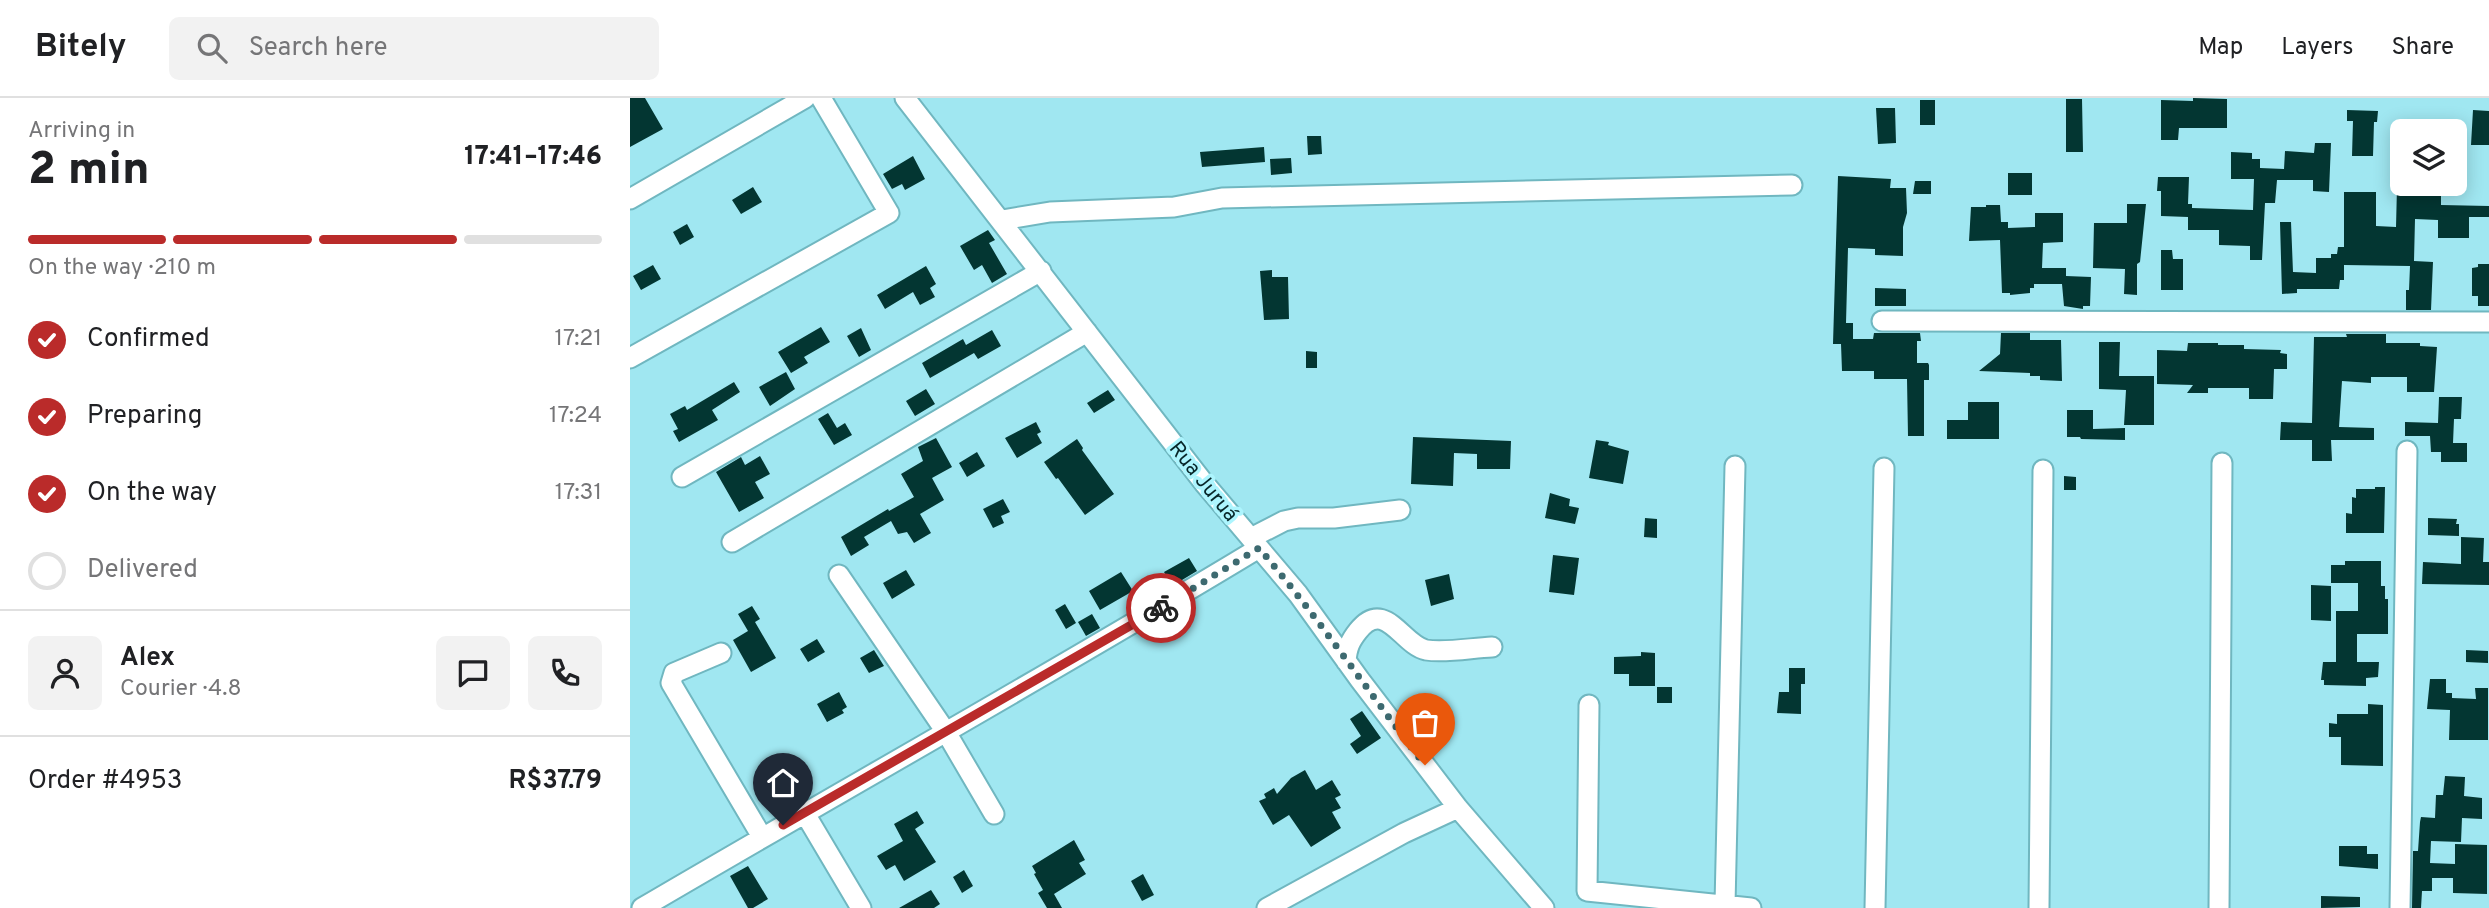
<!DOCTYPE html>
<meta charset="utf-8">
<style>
:root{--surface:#fff;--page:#f2f2f2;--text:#202124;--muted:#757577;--line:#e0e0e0;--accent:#ba2b2a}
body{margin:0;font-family:Overpass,sans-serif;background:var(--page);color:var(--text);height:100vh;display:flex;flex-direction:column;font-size:26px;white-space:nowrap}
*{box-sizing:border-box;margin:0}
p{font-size:23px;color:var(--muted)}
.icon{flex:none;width:38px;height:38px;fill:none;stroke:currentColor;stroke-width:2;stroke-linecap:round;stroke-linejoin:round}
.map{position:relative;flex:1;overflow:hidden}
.sheet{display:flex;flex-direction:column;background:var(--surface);width:630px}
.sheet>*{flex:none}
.controls{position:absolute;left:1760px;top:21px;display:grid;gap:14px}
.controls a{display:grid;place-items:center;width:77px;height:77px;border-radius:10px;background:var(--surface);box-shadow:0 4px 18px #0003;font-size:35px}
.pin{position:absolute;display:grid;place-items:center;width:60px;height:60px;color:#fff;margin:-72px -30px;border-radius:50% 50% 50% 0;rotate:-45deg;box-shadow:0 0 7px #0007}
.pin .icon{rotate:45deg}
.courier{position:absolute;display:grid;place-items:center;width:70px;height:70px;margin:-35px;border:5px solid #ba2b2a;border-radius:50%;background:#fff;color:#222;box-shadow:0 2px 9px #0007}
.overview em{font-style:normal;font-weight:800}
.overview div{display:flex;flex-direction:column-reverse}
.overview{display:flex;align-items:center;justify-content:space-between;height:119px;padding:0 28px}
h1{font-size:46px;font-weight:800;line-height:52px}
.bar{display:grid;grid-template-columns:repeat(4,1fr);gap:10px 7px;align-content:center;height:84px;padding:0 28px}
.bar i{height:9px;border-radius:5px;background:var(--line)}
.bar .selected{background:var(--accent)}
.bar p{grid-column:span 4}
.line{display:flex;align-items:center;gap:18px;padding:0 28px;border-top:2px solid var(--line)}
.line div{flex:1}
.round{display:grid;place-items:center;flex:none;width:74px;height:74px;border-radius:10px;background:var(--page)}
ol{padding:0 28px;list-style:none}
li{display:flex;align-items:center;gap:21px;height:77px}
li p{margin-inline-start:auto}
li .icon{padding:7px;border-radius:50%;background:var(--accent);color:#fff;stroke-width:4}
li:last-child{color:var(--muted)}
li i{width:38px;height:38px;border:4px solid var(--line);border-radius:50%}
header{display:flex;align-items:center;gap:42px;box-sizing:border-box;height:98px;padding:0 35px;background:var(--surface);border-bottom:2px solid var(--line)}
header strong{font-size:33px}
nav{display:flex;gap:38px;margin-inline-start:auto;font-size:24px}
.search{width:490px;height:63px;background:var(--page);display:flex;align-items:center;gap:18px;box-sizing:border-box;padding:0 24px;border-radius:10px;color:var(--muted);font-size:26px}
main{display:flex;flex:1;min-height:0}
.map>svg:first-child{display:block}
.building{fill:#033632}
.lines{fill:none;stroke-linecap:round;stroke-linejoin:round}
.minor-casing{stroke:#70b7c0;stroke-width:23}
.minor{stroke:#fff;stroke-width:19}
.done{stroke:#3d6a70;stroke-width:7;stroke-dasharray:0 12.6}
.route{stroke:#ba2b2a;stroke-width:9}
.labels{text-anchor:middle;stroke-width:7;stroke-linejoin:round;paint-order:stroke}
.street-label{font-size:21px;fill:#08272a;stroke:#adf5fe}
</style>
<header>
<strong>Bitely</strong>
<div class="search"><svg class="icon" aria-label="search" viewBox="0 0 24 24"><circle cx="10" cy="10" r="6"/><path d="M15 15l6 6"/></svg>Search here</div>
<nav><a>Map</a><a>Layers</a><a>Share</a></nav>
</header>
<main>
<section class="sheet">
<div class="overview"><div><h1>2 min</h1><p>Arriving in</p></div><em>17:41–17:46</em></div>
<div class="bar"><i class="selected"></i><i class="selected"></i><i class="selected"></i><i></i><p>On the way · 210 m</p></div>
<ol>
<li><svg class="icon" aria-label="check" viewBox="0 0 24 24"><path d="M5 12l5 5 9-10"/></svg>Confirmed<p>17:21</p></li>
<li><svg class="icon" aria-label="check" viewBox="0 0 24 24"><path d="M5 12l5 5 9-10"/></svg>Preparing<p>17:24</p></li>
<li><svg class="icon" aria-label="check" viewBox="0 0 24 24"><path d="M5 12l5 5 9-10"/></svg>On the way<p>17:31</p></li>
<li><i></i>Delivered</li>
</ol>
<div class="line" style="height:126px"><a class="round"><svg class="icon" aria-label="person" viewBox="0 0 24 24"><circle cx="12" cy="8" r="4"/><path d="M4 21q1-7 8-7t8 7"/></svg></a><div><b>Alex</b><p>Courier · 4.8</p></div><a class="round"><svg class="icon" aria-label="chat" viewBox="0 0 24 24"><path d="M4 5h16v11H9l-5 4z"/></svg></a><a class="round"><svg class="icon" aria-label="phone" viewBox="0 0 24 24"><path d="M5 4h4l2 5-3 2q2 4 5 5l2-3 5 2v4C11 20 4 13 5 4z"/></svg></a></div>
<div class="line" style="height:91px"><div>Order #4953</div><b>R$37.79</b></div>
</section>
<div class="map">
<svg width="1859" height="810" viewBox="0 0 1859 810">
<rect width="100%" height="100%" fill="#a0e7f1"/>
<path class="building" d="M0,0H15L33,31L0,49Z
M1563,0L1597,1V30H1549L1548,42H1531V2L1563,3Z
M1436,1H1452L1453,54H1436Z
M1290,2H1305V27H1290Z
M1246,10H1265L1266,45L1248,46Z
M1717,12L1748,13L1747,24H1744L1743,58H1722L1723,23H1717Z
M1843,12L1859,13V47H1841Z
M677,38H691L692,56L678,57Z
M1685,45H1701L1699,94L1683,93V82H1647L1645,105H1635L1632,162H1620V148L1589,147V132H1558V119L1531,118V93H1527L1528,79H1559L1558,106H1562V110L1623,112L1624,81H1601V54L1622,55V61H1630V70L1654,71L1655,53L1684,55Z
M634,49L635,64L572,69L570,54Z
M283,58L295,81L275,92L272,86L262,91L253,76Z
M661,60L662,75L641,77L640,61Z
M1378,75H1402V97H1378Z
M1208,78L1261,81L1260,90H1276L1277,115L1273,129V158L1245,157V151L1218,150L1216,225H1223V241H1243L1244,235H1290L1291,243H1287V265H1298L1299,267V282H1294V338H1278L1277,281H1244V273H1212L1211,246H1203Z
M1285,83H1301V96H1283Z
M1774,86H1811V107L1859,108V119H1839V140H1808V122L1785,121L1784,163L1803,164L1801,212H1776V192H1779L1780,168L1714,167V182H1710L1709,191H1667V195L1652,196L1650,124H1661L1663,174L1686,175V160H1701V156H1707L1708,149H1714V94H1746V128L1766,129L1767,89H1774Z
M123,89L132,104L111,116L102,102Z
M1497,106H1516L1510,164L1507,166V197L1494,196L1495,171L1463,170L1464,125H1497Z
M1356,107H1370L1371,124H1378V130L1405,129V115H1433V144L1413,145L1412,170H1436V178L1461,179L1460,208H1453V211L1434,208L1432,186H1404V190H1400V195L1380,197V195H1372L1370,142L1339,143L1341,109H1356Z
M57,126L64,139L50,147L43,134Z
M358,132L365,142L359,145L377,176L362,185L352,167L344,172L330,148Z
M1531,152H1542L1543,161H1553V192H1531Z
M1848,166H1859V208H1848V198H1842V170L1848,169Z
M23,167L31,181L11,192L3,178Z
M296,168L306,186L300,190L305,199L290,207L283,194L255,211L247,197Z
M642,172V179H658L659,221L634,222L630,173Z
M1245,190L1276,191V208H1245Z
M191,229L200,244L174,259L178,265L161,275L148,254Z
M231,230L241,252L229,259L217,238Z
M362,232L371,248L348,261L344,255L300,280L292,265L333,241L336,247Z
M1371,235H1400V242H1431L1432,283L1410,282V278H1400V275L1349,273L1370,256Z
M1716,236H1756V245H1790V248L1807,249L1804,294H1777V279H1741V285L1712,283L1709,329L1744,330V342H1701L1702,363H1682V342H1650L1651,324L1682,325L1684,239H1717Z
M1469,244H1490L1489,278H1524V327H1494L1496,292L1469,291Z
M1558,245H1588V247H1614V251L1651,252L1650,255L1657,256V271H1644L1643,301H1619V290H1578V295H1557L1563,287L1527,286V252L1557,253Z
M676,253L687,254V270H676Z
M156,274L165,291L140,308L129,289Z
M104,284L110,294L82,312L88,322L49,344L43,333L48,331L40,316L55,308L57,312Z
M296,291L305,306L285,318L276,303Z
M478,292L485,302L464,315L457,305Z
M1809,299H1832L1831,321H1824L1823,345H1837V364H1811V354H1801L1800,338H1775V324L1808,325Z
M1338,304H1369V341H1317V322H1338Z
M1437,312H1463V331L1495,330V342L1451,341L1450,339H1437Z
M198,315L207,330L215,325L222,337L204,347L188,321Z
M406,324L411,334L407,336L412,345L387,360L375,340Z
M783,339L881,343L880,371H847V356L824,355L823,388L781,386Z
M306,340L322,369L302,380L314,402L290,416L301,435L284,445L277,434L268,436L261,423L234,439L239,447L221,458L211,439L258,411L259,413L284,399L271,376L293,363L288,349Z
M447,341L453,350L452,352L484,396L455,417L428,380L426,381L414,364Z
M966,342L979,344L978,347L999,353L993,386L959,380Z
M347,354L355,368L337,379L329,365Z
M130,358L140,376L125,384L134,400L109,414L86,374L111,359L115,367Z
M1434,378L1446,379V392H1434Z
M1745,389H1755L1754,435H1716V415L1722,416V399L1726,400V391H1745Z
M920,395L940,401L939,408L949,410L945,426L915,420Z
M373,401L380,414L371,418L374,425L363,430L353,411Z
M1015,420L1027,421V440L1014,439Z
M1798,420L1827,421L1826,426H1829V438L1798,437Z
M1831,439L1854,440L1853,464H1859V487L1792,486L1793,464L1831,466Z
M923,457L949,460L944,497L919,494Z
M559,460L567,473L542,488L534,474Z
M1715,463H1751V488H1755V501H1758V536H1727V564H1749L1748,579L1736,580V588L1694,587V582H1691L1693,564H1706V513H1728V485H1701V467H1715Z
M276,472L285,487L262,501L253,485Z
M491,474L503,493L470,512L459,493Z
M819,476L824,501L801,508L795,482Z
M1681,487L1701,488V523L1681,522Z
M435,506L446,525L436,531L425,512Z
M122,508L130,521L125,524L146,560L121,574L103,542L118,533L108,516Z
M462,516L470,530L456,538L448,524Z
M187,541L195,554L178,564L170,551Z
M244,552L254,568L239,575L230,560Z
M1836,552L1858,553V565L1836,564Z
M1011,554L1025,555V588H999V576H984V559L1011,558Z
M1159,570H1175V586H1171V616L1147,615L1149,594H1159Z
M1800,581H1816V595H1822V600L1846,601L1845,590H1858V642H1819L1820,612L1797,611Z
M1027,589H1042V605H1027Z
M209,594L217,609L212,612L214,615L197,624L187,606Z
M1738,606L1753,607V668L1711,667V639H1699V625L1707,626V616H1738Z
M732,613L751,640L727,656L720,646L731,638L720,621Z
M675,672L686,692L702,682L711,697L705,700L711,710L702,714L711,730L681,749L659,717L643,727L629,703L636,700L634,696L644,690L647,696L661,680Z
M1815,678L1835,679L1834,698L1852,700V721L1832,720L1831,744L1801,743L1800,765L1825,766V746L1857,747V796L1823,795V780H1802V793H1792L1791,810H1782L1783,753H1788L1790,724L1791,719L1805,720L1806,697H1813Z
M287,713L294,725L285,731L306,764L274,783L265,767L256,772L247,758L273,743L264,726Z
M444,742L455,762L449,765L456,776L424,796L432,810H417L408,795L413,792L404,776L406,775L402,768Z
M1709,748H1737V756H1748V771L1709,768Z
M118,768L138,801L123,810H118L100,778Z
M334,772L343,788L332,795L323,779Z
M513,776L524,797L512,803L501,783Z
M301,792L310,806L304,810H269Z
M1691,798L1730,799V809L1691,810Z"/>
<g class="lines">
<g class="minor-casing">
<path id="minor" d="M275,0L574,385L668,496L730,582L828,710L914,810
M0,101L175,0
M372,122L420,114L544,109L592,100L1162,87
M1252,223L1859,224
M0,260L259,115L191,0
M52,379L411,173
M621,440L654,423L668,420H704L770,412
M102,444L457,234
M209,477L316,634L364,716
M91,555L44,575L41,585L132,739
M716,563C717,550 720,543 728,533C755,499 772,547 796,552C816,555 841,550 862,549
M959,607L957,793L1121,810
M174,714L231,810
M1095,807L1105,368
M12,810C218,689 426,573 629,450
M637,810L774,735L828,710
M1245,810L1254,370
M1409,810L1413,372
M1589,810L1592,365
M1770,810L1777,353"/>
</g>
<use href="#minor" class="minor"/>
</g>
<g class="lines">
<path class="done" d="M531,510L629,450C688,519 739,595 795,667"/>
<path class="route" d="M153,727L531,510"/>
</g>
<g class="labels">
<g class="street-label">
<text transform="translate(574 383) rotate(51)" y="7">Rua Juruá</text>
</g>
</g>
</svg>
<div class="controls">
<a><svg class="icon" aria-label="layers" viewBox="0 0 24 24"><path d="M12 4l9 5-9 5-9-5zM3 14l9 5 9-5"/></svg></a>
</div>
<div class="pin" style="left:795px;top:667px;background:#ea580c"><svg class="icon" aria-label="bag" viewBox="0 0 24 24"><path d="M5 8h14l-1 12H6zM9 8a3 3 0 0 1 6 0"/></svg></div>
<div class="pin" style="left:153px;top:727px;background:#1f2937"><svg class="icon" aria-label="home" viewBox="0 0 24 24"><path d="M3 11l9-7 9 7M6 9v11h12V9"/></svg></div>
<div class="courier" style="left:531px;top:510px"><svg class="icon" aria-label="bike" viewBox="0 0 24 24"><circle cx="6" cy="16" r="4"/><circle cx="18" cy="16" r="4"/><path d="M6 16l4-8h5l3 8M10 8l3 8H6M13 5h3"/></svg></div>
</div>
</main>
